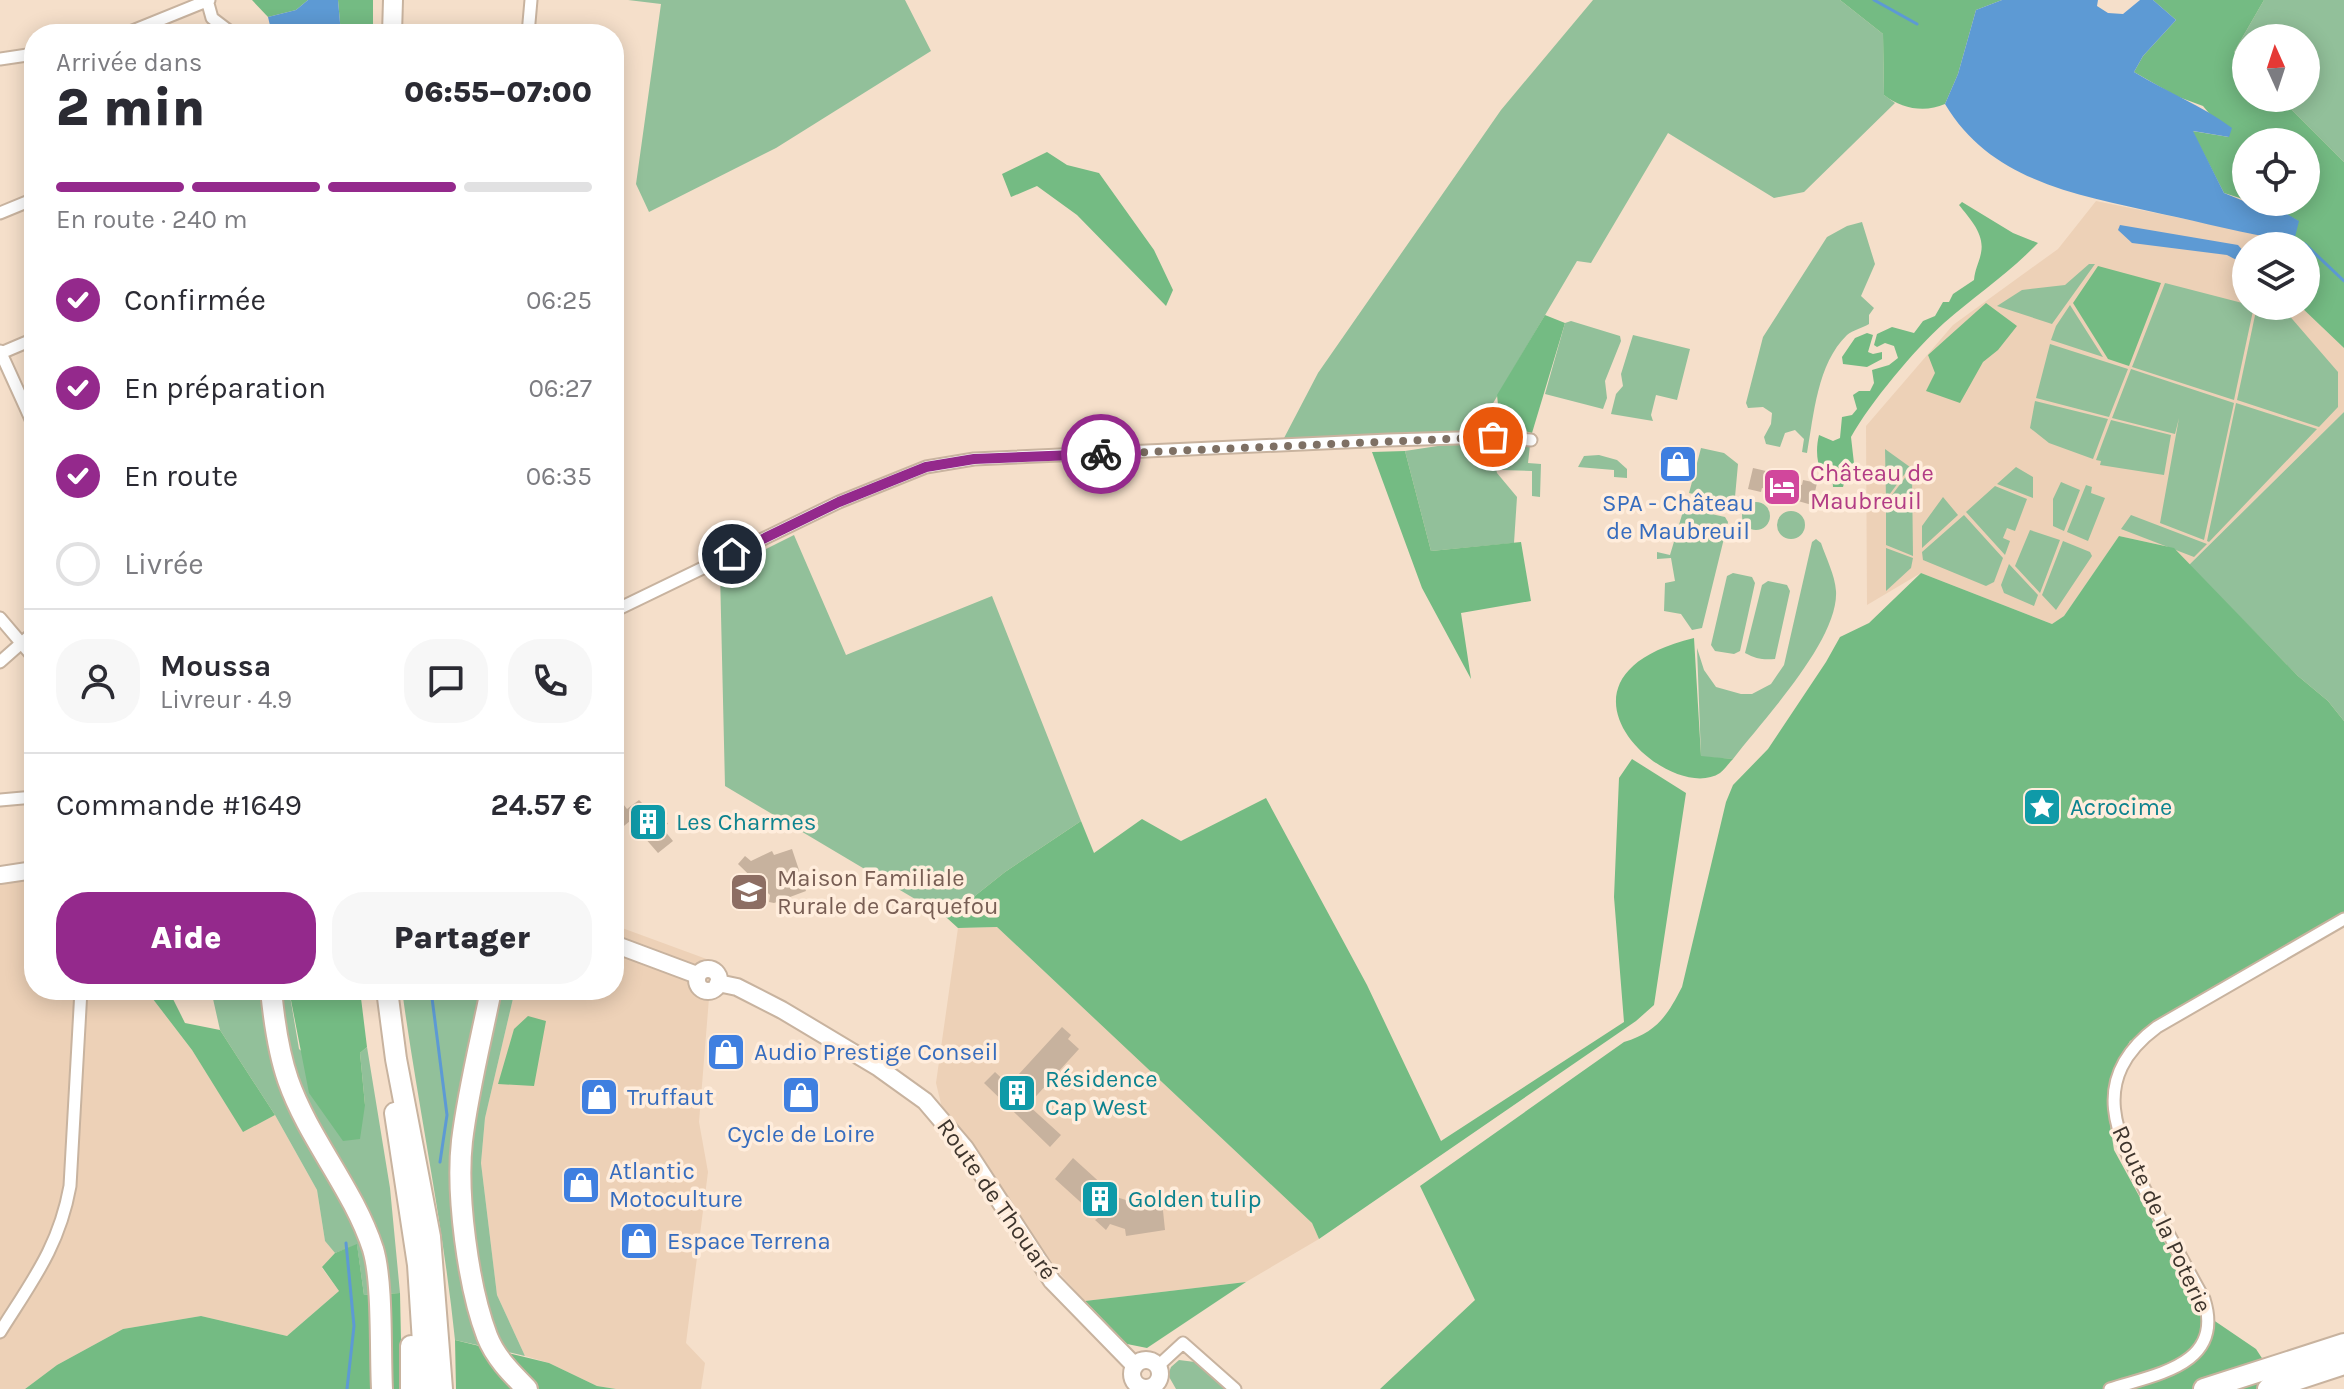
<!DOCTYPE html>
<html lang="fr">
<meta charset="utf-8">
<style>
:root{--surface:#fff;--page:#f7f7f7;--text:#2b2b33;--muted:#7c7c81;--line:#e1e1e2;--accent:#94298c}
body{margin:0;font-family:Karla,sans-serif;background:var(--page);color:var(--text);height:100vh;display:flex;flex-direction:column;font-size:30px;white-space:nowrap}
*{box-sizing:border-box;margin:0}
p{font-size:26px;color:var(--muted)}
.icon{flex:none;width:44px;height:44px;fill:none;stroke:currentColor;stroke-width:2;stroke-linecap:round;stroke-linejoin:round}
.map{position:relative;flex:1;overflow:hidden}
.details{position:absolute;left:24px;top:24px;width:600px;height:976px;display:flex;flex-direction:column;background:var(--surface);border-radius:32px;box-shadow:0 4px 20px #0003}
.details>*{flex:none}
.needle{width:52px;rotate:357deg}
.tools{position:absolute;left:2232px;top:24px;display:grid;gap:16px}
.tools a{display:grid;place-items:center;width:88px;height:88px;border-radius:50%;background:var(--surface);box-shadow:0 4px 20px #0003;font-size:40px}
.pin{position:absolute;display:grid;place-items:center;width:68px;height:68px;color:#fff;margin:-34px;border:4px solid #fff;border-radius:50%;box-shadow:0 2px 8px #0007}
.courier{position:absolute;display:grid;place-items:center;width:80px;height:80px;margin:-40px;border:6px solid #94298c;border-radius:50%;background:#fff;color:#222;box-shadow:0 2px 10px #0007}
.head em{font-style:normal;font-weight:800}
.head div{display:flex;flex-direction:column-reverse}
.head{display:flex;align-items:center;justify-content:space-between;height:136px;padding:0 32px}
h1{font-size:52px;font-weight:800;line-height:60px}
.bar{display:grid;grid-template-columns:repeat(4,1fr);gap:12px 8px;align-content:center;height:96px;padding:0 32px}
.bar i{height:10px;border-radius:6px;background:var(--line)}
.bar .selected{background:var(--accent)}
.bar p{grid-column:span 4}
.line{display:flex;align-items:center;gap:20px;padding:0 32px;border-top:2px solid var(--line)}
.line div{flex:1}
.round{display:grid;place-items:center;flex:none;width:84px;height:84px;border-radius:32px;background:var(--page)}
ol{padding:0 32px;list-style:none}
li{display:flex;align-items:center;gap:24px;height:88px}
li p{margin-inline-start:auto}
li .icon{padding:8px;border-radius:50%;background:var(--accent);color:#fff;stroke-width:4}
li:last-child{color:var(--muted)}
li i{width:44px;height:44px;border:4px solid var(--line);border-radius:50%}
.button{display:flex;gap:16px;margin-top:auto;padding:16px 32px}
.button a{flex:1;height:92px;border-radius:32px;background:var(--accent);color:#fff;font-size:32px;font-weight:800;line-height:92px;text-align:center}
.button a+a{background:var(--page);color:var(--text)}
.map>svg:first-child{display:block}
.built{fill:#edd1b7}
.green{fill:#92c09a}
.forest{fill:#74bb83}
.water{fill:#5d9ad4}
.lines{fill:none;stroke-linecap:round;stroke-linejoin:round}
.stream{stroke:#5d9ad4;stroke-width:3}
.building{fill:#c7b29e}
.minor-casing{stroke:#c8b39f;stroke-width:15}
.secondary-casing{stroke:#c8b39f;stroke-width:20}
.primary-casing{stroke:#c8b39f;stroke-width:22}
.motorway-casing{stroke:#c8b39f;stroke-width:24}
.minor{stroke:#fff;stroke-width:11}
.secondary{stroke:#fff;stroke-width:16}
.primary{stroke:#fff;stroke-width:18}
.motorway{stroke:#fff;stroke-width:20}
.done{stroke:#7e7064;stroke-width:8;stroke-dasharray:0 14.4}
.route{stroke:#94298c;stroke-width:10}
.labels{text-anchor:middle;stroke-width:7;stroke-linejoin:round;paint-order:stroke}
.hotel-label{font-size:24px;fill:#b23c85;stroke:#ffeddc;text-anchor:start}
.shop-label{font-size:24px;fill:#366cbe;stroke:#ffeddc;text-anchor:start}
.culture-label{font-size:24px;fill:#0d838f;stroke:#ffeddc;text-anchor:start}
.education-label{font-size:24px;fill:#785e54;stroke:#ffeddc;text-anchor:start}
.street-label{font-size:24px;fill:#3e352d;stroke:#ffeddc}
</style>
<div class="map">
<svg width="2344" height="1389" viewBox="0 0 2344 1389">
<rect width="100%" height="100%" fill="#f5dfca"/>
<path class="built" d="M2096,201L2294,241L2292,246H2246V306H2300L2344,348V412L2189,565L2174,548L2119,536L2064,616L2052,624L1921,573L1867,605L1866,426L1953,325L2058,249Z
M34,875V990H146L192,1050L243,1131L275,1115L317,1190L325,1241L335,1253L322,1268L339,1291L287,1336L201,1316L123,1329L57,1365L25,1389H0V881Z
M614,925L712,961L699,1122L708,1172L686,1343L705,1363L701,1389H616L597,1386L549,1363L525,1356L497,1295L481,1163L485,1118L515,990H614Z
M997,927L1312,1223L1319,1239L1246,1282L1085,1301L1049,1262L979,1152L942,1108L936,1083L958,928Z"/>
<path class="green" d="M628,0H905L931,51L776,148L649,212L636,184L661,4Z
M1593,0H1840L1883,34L1884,95L1895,103L1804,192L1774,198L1668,133L1591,263L1577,261L1479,427L1454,435L1283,440L1318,373L1501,110Z
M2264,0H2344V162L2280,98H2306V38H2246V64L2234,52Z
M1862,222L1875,264L1861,296L1874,308L1869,315V324C1862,328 1853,330 1847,335C1817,364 1814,415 1807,453L1802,452L1804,439L1795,430L1785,433L1780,447L1766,444L1764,437L1771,424L1772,413L1763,407L1748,408L1746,403L1763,337L1827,237L1847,226Z
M2089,264H2095L2052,324L1997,306L2022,290L2065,285Z
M2165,283L2254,306L2234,400L2132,367Z
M2070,305L2103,357L2051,340L2056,326Z
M2257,306L2287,313L2338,372V407L2319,427L2237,400Z
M1571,321L1620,336L1621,341L1605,381L1607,398L1603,409L1545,394L1565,323Z
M1633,335L1690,349L1677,400L1656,395L1651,415L1653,421L1611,414L1616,394L1623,386L1621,374Z
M2050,344L2128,369L2109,417L2036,398Z
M2131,369L2234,403L2204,540L2160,523L2179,418L2175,434L2112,418Z
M2035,401L2108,419L2093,459L2049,443L2030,428Z
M2236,403L2317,429L2209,542L2207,541Z
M2344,412V721L2328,701L2298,676L2189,565Z
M2111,420L2171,435L2164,475L2100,465L2101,461L2096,460Z
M1505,443L1530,445L1528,463L1541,464L1540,497L1532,496V471L1502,470L1501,449Z
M1490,444L1497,473L1517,497L1514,543L1431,551L1405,451L1444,445Z
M1701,448L1724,453L1738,464L1735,497L1728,502L1689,493Z
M1885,449L1910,467L1886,499Z
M1599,455L1617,460L1627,469V478L1614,477V470L1578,467L1584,456Z
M2016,467L2033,477V498L1997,484Z
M1910,471L1912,473L1913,556L1886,545V503Z
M2061,482L2080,490L2064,531L2053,526V499Z
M2086,485L2092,487L2091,493L2105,498L2088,541L2067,532Z
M1995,486L2027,499L2015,531L2007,528L2003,538L2010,541L2005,555L1966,512Z
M1943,497L1958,515L1922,548V526Z
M1742 516a14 14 0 1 1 28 0a14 14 0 1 1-28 0Z
M1684,508L1725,517L1728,522L1702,628L1692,630L1681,614L1664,611L1665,583L1675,581L1671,558L1657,559V552L1670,555Z
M1777 525a14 14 0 1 1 28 0a14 14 0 1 1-28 0Z
M1964,515L2003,558L1994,582L1986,586L1923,560L1922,552Z
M2131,515L2207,544L2194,557L2121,529Z
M2030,530L2060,540L2040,593L2015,566Z
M794,535L846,655L992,596L1081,821L1005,872L947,918L725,786L720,572Z
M1816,539L1821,543C1826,558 1835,575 1836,591C1839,640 1763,720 1733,759L1701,757L1697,648L1704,670L1716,687L1741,694H1752L1771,684L1784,665L1812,542Z
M2063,541L2090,552L2092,556L2056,610L2042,595Z
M1886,548L1913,558L1911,568L1886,591Z
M2009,564L2038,595L2034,606L2004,593L2001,585Z
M1733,573L1752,577L1755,583L1740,651L1734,654L1715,651L1711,645L1727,576Z
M1768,581L1787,585L1790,591L1775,659C1763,660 1756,659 1745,653L1762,585Z
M211,990H289L299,1049L365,1105L360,1053L367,1047L390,1188L400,1293L364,1295L357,1245L335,1253L325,1241L317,1190L275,1115L220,1030Z
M402,990H515L485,1118L481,1163L497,1295L525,1356L455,1340C443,1223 418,1107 402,990Z
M1179,1360L1195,1362L1227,1389H1176L1168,1375L1171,1367Z"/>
<path class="forest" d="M252,0H308L296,10L268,17Z
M338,0H373V34H341Z
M1840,0H2002L1976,10L1958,74L1945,104C1925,113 1902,109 1884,95L1883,34Z
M2153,0H2264L2234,52L2246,64V98H2280L2344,162V348L2300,306H2306V246H2292L2298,221L2271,205L2256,202H2306V142H2246V200L2224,193L2192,131L2229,137L2203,106L2176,96L2134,72L2143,56L2176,20Z
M1047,152L1067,165L1099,173L1154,250L1173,290L1166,306L1077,215L1037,186L1011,197L1002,174Z
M1962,202L2013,233L2038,243C2009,273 1975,296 1944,323C1915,349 1870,403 1851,437L1856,481L1845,480L1843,487H1833L1832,473H1822C1816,462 1816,447 1819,435L1833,441L1840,438L1842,417L1852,415L1857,409L1853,395L1859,391H1870L1874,383L1872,370L1889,365L1898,358L1894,346L1885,343L1877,347L1874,345L1877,334L1892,327L1914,333L1923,321L1935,316L1943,302H1949L1953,294L1974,280C1975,269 1979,263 1981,253C1985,234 1970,219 1959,205Z
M2098,266L2161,283L2129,366L2108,359L2073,303Z
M1986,303L2017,326L1998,350L1983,362L1960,403L1926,391L1935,373L1928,355Z
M1545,315L1565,323L1532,433L1500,424L1497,395Z
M1867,333L1873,335L1868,352L1873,354L1882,352V359L1867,367L1843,364L1842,357L1855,338Z
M1405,451L1431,551L1521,542L1531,601L1461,613L1471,679L1422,588L1372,452Z
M2119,536L2174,548L2298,676L2328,701L2344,721V914L2130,1041L2115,1067L2108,1111L2114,1150L2203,1313L2256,1349L2282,1389H1380L1475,1300L1420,1186L1624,1042C1657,1032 1667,1016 1682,987L1726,802L1733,785L1768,749L1826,662L1840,637L1869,623L1921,573L2052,624L2064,616Z
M1694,638L1701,756L1733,759C1729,763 1725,769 1720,773C1669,806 1529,678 1694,638Z
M1632,759L1686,793L1654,1005L1636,1021L1319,1239L1312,1223L997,927L958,928L947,918L1005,872L1081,821L1094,853L1142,819L1181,841L1266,798L1367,985L1441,1141L1624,1022L1614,897L1619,778Z
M146,990H174L171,995L185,1023L220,1030L275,1115L243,1132L192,1050Z
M289,990H360L367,1047L360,1053L365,1105L360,1139L343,1141L309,1093Z
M528,1016L546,1021L534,1086L498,1084L514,1029Z
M357,1244L364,1295L400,1293L402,1389H25L57,1365L123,1329L201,1316L287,1336L339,1291L322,1267L335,1253Z
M1246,1282L1147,1348L1127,1344L1085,1301Z
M455,1340L549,1363L597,1386L616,1389H456Z"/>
<path class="water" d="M308,0H338L341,34H272L268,17L296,10Z
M2002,0H2098L2097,6L2108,13L2123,14L2140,0H2153L2176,20L2143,56L2134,72C2167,92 2201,105 2232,128L2229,137L2193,131L2224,193L2246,202L2271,205L2299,221L2294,241C2249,235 2205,223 2162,214C2080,195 1992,183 1945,104L1958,74L1976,10Z
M2120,225L2238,245L2246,254V265L2227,255L2132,243L2118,230Z"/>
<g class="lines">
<path class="stream" d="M1874,0L1917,24
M2291,240L2305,244L2344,281
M431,990L447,1115L440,1162
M346,1243L354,1326L347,1389"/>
</g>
<path class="building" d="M1753,468L1766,471L1765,476L1802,485L1803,480L1817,483L1812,505L1798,501L1799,497L1762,488L1761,492L1748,489Z
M614,792L627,809L639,800L660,821L668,823L664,830L673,841L658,853L630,821L619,830L614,824Z
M792,849L806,891L774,903L769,902L770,895L738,864L745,856L751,861L772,851L774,855Z
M1062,1027L1071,1035L1068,1039L1079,1049L1028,1105L1061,1135L1050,1147L984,1083L995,1072L1009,1085Z
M1073,1158L1116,1197L1136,1203L1162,1201L1165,1230L1126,1236L1125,1229L1110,1224L1106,1230L1095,1220L1098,1218L1055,1179Z"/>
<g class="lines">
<g class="minor-casing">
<path id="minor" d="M207,0L212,18L233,34
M125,34L209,0
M528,34L531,0
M0,59L34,54
M0,213L34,199
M0,351L34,426
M1,353L34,339
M614,611L839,502L926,467L974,459L1388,440L1493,437L1531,440
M0,618L34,658
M0,662L34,632
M0,800L34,797
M0,1332C32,1281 59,1247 70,1186L81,990
M1158,1366L1183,1343L1235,1389
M2110,1389C2156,1374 2225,1365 2204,1299C2187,1269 2171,1238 2154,1207C2120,1142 2083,1082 2157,1027L2344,919"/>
</g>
<g class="secondary-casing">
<path id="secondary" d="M0,875L34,870
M614,944L697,975
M697 980a11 11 0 1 1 22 0a11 11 0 1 1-22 0Z
M718,983L737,987L782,1010L879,1068L925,1101L965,1148L1052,1281L1135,1366
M1132 1374a14 14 0 1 1 28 0a14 14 0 1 1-28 0Z"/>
</g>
<g class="primary-casing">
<path id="primary" d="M392,34L393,0"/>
</g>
<g class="motorway-casing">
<path id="motorway" d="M271,990C274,1021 278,1051 288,1080C309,1140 353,1188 373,1249C383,1282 380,1352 382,1389
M387,990L396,1059L430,1237L442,1389
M491,990C481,1040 468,1091 462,1141C456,1194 468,1286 487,1336C495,1357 511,1373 527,1389
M395,1113L418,1265L426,1389
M411,1346V1389
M2204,1389L2344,1344
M2268,1389L2344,1364"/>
</g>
<use href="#minor" class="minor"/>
<use href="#secondary" class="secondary"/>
<use href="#primary" class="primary"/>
<use href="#motorway" class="motorway"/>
</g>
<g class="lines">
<path class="done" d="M1101,454L1493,437"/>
<path class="route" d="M732,554L839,502L926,467L974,459L1101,454"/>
</g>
<defs>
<g id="shop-square" transform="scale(2)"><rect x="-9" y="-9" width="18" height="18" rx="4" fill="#3f7fe0" stroke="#ffeddc"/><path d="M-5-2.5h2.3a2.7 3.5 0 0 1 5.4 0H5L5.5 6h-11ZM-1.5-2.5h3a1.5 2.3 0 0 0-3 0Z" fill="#fff"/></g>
<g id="hotel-square" transform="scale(2)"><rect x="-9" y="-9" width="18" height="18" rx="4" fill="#d1479c" stroke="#ffeddc"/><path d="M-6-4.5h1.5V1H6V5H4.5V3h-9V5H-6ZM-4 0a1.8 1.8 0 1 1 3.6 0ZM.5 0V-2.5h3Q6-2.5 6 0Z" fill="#fff"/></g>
<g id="sight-square" transform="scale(2)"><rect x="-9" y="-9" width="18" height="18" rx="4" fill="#0f9aa8" stroke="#ffeddc"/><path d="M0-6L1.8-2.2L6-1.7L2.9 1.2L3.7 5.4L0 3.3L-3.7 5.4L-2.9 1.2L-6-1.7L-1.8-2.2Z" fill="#fff"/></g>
<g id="building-square" transform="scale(2)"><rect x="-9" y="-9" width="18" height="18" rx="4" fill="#0f9aa8" stroke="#ffeddc"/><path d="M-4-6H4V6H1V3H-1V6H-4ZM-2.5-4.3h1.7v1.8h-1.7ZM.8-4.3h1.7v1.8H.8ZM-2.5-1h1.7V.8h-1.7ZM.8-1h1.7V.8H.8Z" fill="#fff"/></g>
<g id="school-square" transform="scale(2)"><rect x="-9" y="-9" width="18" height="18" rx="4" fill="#8d6e63" stroke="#ffeddc"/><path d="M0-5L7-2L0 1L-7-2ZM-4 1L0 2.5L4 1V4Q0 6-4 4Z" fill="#fff"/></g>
</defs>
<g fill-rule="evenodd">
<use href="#shop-square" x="1678" y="464"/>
<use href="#hotel-square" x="1782" y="487"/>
<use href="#sight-square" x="2042" y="807"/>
<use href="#building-square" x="648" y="822"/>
<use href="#school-square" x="749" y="892"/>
<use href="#shop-square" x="726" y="1052"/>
<use href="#building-square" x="1017" y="1093"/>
<use href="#shop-square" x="801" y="1095"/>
<use href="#shop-square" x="599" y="1097"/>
<use href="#shop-square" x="581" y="1185"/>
<use href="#building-square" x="1100" y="1199"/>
<use href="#shop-square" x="639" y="1241"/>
</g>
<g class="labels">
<g class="hotel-label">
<text x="1810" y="481">Château de<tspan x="1810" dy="28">Maubreuil</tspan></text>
</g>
<g class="shop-label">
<text x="1678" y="511" text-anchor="middle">SPA - Château<tspan x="1678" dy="28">de Maubreuil</tspan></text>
<text x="754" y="1060">Audio Prestige Conseil</text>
<text x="627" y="1105">Truffaut</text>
<text x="801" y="1142" text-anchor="middle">Cycle de Loire</text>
<text x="609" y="1179">Atlantic<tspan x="609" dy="28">Motoculture</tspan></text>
<text x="667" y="1249">Espace Terrena</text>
</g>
<g class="culture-label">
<text x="2070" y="815">Acrocime</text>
<text x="676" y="830">Les Charmes</text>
<text x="1045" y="1087">Résidence<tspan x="1045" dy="28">Cap West</tspan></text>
<text x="1128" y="1207">Golden tulip</text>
</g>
<g class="education-label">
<text x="777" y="886">Maison Familiale<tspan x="777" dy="28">Rurale de Carquefou</tspan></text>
</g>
<g class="street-label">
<text transform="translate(997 1199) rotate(55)" y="8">Route de Thouaré</text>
<text transform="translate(2162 1219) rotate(65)" y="8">Route de la Poterie</text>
</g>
</g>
</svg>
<div class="tools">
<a><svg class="needle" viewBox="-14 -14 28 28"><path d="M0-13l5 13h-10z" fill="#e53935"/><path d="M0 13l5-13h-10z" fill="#7c7c81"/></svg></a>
<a><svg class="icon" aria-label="locate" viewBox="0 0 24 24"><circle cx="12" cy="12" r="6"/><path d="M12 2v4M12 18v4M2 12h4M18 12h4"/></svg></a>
<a><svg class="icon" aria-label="layers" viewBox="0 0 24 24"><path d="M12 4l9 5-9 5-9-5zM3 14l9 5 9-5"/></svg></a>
</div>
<div class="pin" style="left:1493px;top:437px;background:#ea580c"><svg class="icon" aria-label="bag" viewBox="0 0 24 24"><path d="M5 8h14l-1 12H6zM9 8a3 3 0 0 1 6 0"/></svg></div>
<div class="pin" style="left:732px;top:554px;background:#1f2937"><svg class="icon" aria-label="home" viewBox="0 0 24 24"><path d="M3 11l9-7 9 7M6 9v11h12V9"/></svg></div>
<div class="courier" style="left:1101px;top:454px"><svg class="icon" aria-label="bike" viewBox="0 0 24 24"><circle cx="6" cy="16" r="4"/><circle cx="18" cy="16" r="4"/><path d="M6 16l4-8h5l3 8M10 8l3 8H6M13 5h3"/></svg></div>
<section class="details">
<div class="head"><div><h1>2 min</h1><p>Arrivée dans</p></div><em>06:55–07:00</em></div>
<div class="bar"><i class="selected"></i><i class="selected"></i><i class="selected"></i><i></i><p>En route · 240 m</p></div>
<ol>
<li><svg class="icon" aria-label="check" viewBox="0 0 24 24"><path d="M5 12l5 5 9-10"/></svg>Confirmée<p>06:25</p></li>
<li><svg class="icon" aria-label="check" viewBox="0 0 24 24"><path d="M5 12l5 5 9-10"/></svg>En préparation<p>06:27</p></li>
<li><svg class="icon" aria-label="check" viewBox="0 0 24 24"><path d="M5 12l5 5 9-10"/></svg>En route<p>06:35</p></li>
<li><i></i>Livrée</li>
</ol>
<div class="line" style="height:144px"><a class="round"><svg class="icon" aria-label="person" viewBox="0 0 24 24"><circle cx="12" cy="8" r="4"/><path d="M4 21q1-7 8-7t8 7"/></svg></a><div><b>Moussa</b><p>Livreur · 4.9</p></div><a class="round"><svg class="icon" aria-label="chat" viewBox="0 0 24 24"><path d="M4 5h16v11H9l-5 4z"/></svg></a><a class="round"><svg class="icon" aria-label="phone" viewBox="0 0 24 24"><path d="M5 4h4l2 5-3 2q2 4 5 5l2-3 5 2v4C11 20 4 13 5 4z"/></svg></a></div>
<div class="line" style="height:104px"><div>Commande #1649</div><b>24.57 €</b></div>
<div class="button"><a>Aide</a><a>Partager</a></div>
</section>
</div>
